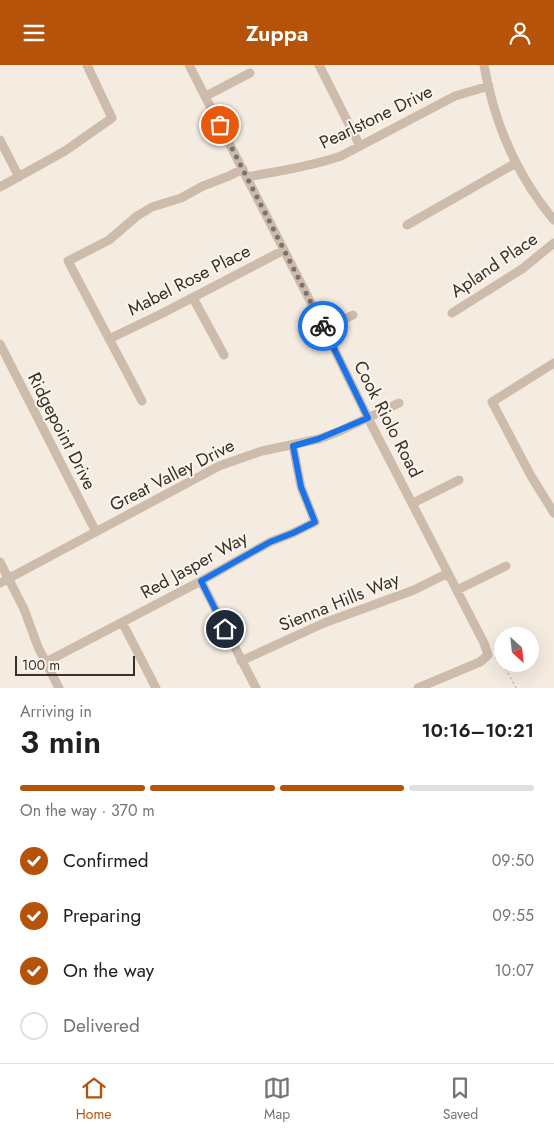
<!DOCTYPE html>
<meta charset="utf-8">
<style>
:root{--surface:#fff;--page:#f6f6f6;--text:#202124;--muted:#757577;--line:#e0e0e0;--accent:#b45309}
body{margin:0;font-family:Jost,sans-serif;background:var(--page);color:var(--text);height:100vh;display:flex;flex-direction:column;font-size:19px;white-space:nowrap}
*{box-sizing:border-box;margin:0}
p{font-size:16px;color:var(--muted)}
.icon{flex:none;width:28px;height:28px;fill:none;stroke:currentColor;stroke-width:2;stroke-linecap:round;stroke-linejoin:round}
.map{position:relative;height:623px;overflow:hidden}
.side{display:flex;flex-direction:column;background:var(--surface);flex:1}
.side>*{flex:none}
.needle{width:32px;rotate:153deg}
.tools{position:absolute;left:494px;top:562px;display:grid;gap:10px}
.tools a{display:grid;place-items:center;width:45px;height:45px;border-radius:50%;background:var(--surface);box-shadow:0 5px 20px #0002;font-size:25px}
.scale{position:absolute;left:15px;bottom:12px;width:120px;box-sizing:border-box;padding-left:5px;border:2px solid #3b302b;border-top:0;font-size:14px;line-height:18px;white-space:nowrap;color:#3b302b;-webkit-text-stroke:4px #fbf5ee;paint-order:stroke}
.pin{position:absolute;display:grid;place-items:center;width:42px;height:42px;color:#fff;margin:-21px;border:2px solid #fff;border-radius:50%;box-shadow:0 1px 5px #0007}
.courier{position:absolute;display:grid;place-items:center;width:50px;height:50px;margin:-25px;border:4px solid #1a73e8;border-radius:50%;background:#fff;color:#222;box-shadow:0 1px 6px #0007}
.head em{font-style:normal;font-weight:600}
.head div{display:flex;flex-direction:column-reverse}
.head{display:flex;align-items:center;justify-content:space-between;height:85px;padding:0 20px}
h1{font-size:32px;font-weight:600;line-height:38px}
.bar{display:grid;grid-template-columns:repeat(4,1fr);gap:8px 5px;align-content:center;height:60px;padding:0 20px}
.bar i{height:6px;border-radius:4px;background:var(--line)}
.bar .on{background:var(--accent)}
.bar p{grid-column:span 4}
ol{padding:0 20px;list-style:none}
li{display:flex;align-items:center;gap:15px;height:55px}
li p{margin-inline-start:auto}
li .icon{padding:5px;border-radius:50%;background:var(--accent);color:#fff;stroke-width:4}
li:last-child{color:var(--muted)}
li i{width:28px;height:28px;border:2px solid var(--line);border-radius:50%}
header{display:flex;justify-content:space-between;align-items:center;height:65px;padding:0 20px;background:var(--accent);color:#fff;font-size:22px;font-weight:600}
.tab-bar{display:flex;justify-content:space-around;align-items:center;height:70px;border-top:1px solid var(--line);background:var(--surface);font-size:14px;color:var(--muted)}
.tab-bar a{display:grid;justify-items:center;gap:2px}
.tab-bar .on{color:var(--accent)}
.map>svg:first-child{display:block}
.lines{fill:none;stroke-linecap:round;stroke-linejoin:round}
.path{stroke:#b9a596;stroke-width:1;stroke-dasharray:2.5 2.5;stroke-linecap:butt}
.minor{stroke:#cdbbac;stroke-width:9}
.done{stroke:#7c716b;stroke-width:5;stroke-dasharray:0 9}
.route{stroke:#1a73e8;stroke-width:6}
.labels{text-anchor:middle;stroke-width:4;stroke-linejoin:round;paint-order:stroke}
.street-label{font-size:18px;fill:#3b302b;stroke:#fbf5ee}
</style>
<header><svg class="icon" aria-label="menu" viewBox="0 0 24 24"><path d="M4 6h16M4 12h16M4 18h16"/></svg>Zuppa<svg class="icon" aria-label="person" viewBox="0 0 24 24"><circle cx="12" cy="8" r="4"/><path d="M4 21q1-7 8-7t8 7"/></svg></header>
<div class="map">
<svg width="554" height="623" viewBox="0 0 554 623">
<rect width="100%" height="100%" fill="#f4ebe1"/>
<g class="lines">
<path class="path" d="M495,593L501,595L502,598
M503,599L516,623"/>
<path class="minor" d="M189,0L324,263L368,353L484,578L488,590L480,597L418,623
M319,0L360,81
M484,0C494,57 517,111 554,155
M206,31L250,8
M0,75L19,112
M247,112C278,106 310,102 341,91L455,31L489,21
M0,122L65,86L112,53L87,0
M407,160L516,98
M193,233L224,290
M452,248L522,204L554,178
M324,263L353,250
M109,274L161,249L284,185
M0,279L96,467
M554,298L492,337L531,411L554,448
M142,336L68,196L109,175L137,151L152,142L181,133L203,121L229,111L243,104
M413,438L459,415
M0,497L24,544L38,582L59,623
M201,516L256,623
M0,518L219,401L262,386L319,374L340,366L399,338
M457,525L506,501
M122,557L156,623
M241,596L324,558L414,525L448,508
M46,597L201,516L270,477L293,468L315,457L301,422L293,381"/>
</g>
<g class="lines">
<path class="done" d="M220,60L323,261"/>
<path class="route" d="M225,564L201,516L270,477L293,468L315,457L301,422L293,381L318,374L368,353L323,261"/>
</g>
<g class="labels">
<g class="street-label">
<text transform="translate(376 52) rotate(-26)" y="6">Pearlstone Drive</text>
<text transform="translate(494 200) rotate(-34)" y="6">Apland Place</text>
<text transform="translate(189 215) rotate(-27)" y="6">Mabel Rose Place</text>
<text transform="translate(388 354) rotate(63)" y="6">Cook Riolo Road</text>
<text transform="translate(62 366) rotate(63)" y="6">Ridgepoint Drive</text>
<text transform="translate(172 410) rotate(-27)" y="6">Great Valley Drive</text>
<text transform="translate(194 500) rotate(-29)" y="6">Red Jasper Way</text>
<text transform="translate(339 537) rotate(-22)" y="6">Sienna Hills Way</text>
</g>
</g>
</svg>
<div class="tools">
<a><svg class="needle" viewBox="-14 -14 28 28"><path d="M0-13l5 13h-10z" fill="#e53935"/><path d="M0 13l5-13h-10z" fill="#757577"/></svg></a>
</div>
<div class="scale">100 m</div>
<div class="pin" style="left:220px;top:60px;background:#ea580c"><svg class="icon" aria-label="bag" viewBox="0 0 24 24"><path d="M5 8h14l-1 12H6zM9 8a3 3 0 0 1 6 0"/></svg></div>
<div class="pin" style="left:225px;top:564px;background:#1f2937"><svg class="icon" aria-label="home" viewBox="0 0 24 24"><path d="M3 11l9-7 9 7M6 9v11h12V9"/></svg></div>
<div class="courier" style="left:323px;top:261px"><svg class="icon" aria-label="bike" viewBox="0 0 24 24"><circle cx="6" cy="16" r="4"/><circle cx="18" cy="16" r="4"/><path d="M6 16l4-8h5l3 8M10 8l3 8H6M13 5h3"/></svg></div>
</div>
<section class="side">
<div class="head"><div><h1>3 min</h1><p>Arriving in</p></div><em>10:16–10:21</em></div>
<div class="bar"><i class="on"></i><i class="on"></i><i class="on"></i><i></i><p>On the way · 370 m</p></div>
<ol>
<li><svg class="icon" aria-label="check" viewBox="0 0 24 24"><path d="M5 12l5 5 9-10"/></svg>Confirmed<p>09:50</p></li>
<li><svg class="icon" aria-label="check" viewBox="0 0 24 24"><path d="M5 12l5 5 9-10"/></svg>Preparing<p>09:55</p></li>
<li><svg class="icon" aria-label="check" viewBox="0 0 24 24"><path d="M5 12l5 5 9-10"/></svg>On the way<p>10:07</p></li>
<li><i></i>Delivered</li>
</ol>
</section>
<nav class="tab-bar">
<a class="on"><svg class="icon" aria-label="home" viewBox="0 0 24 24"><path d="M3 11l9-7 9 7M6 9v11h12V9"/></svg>Home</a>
<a><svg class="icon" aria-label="map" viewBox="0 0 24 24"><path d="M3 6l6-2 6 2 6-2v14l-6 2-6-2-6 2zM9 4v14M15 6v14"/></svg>Map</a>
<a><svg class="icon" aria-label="saved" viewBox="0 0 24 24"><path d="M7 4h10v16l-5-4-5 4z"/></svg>Saved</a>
</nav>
